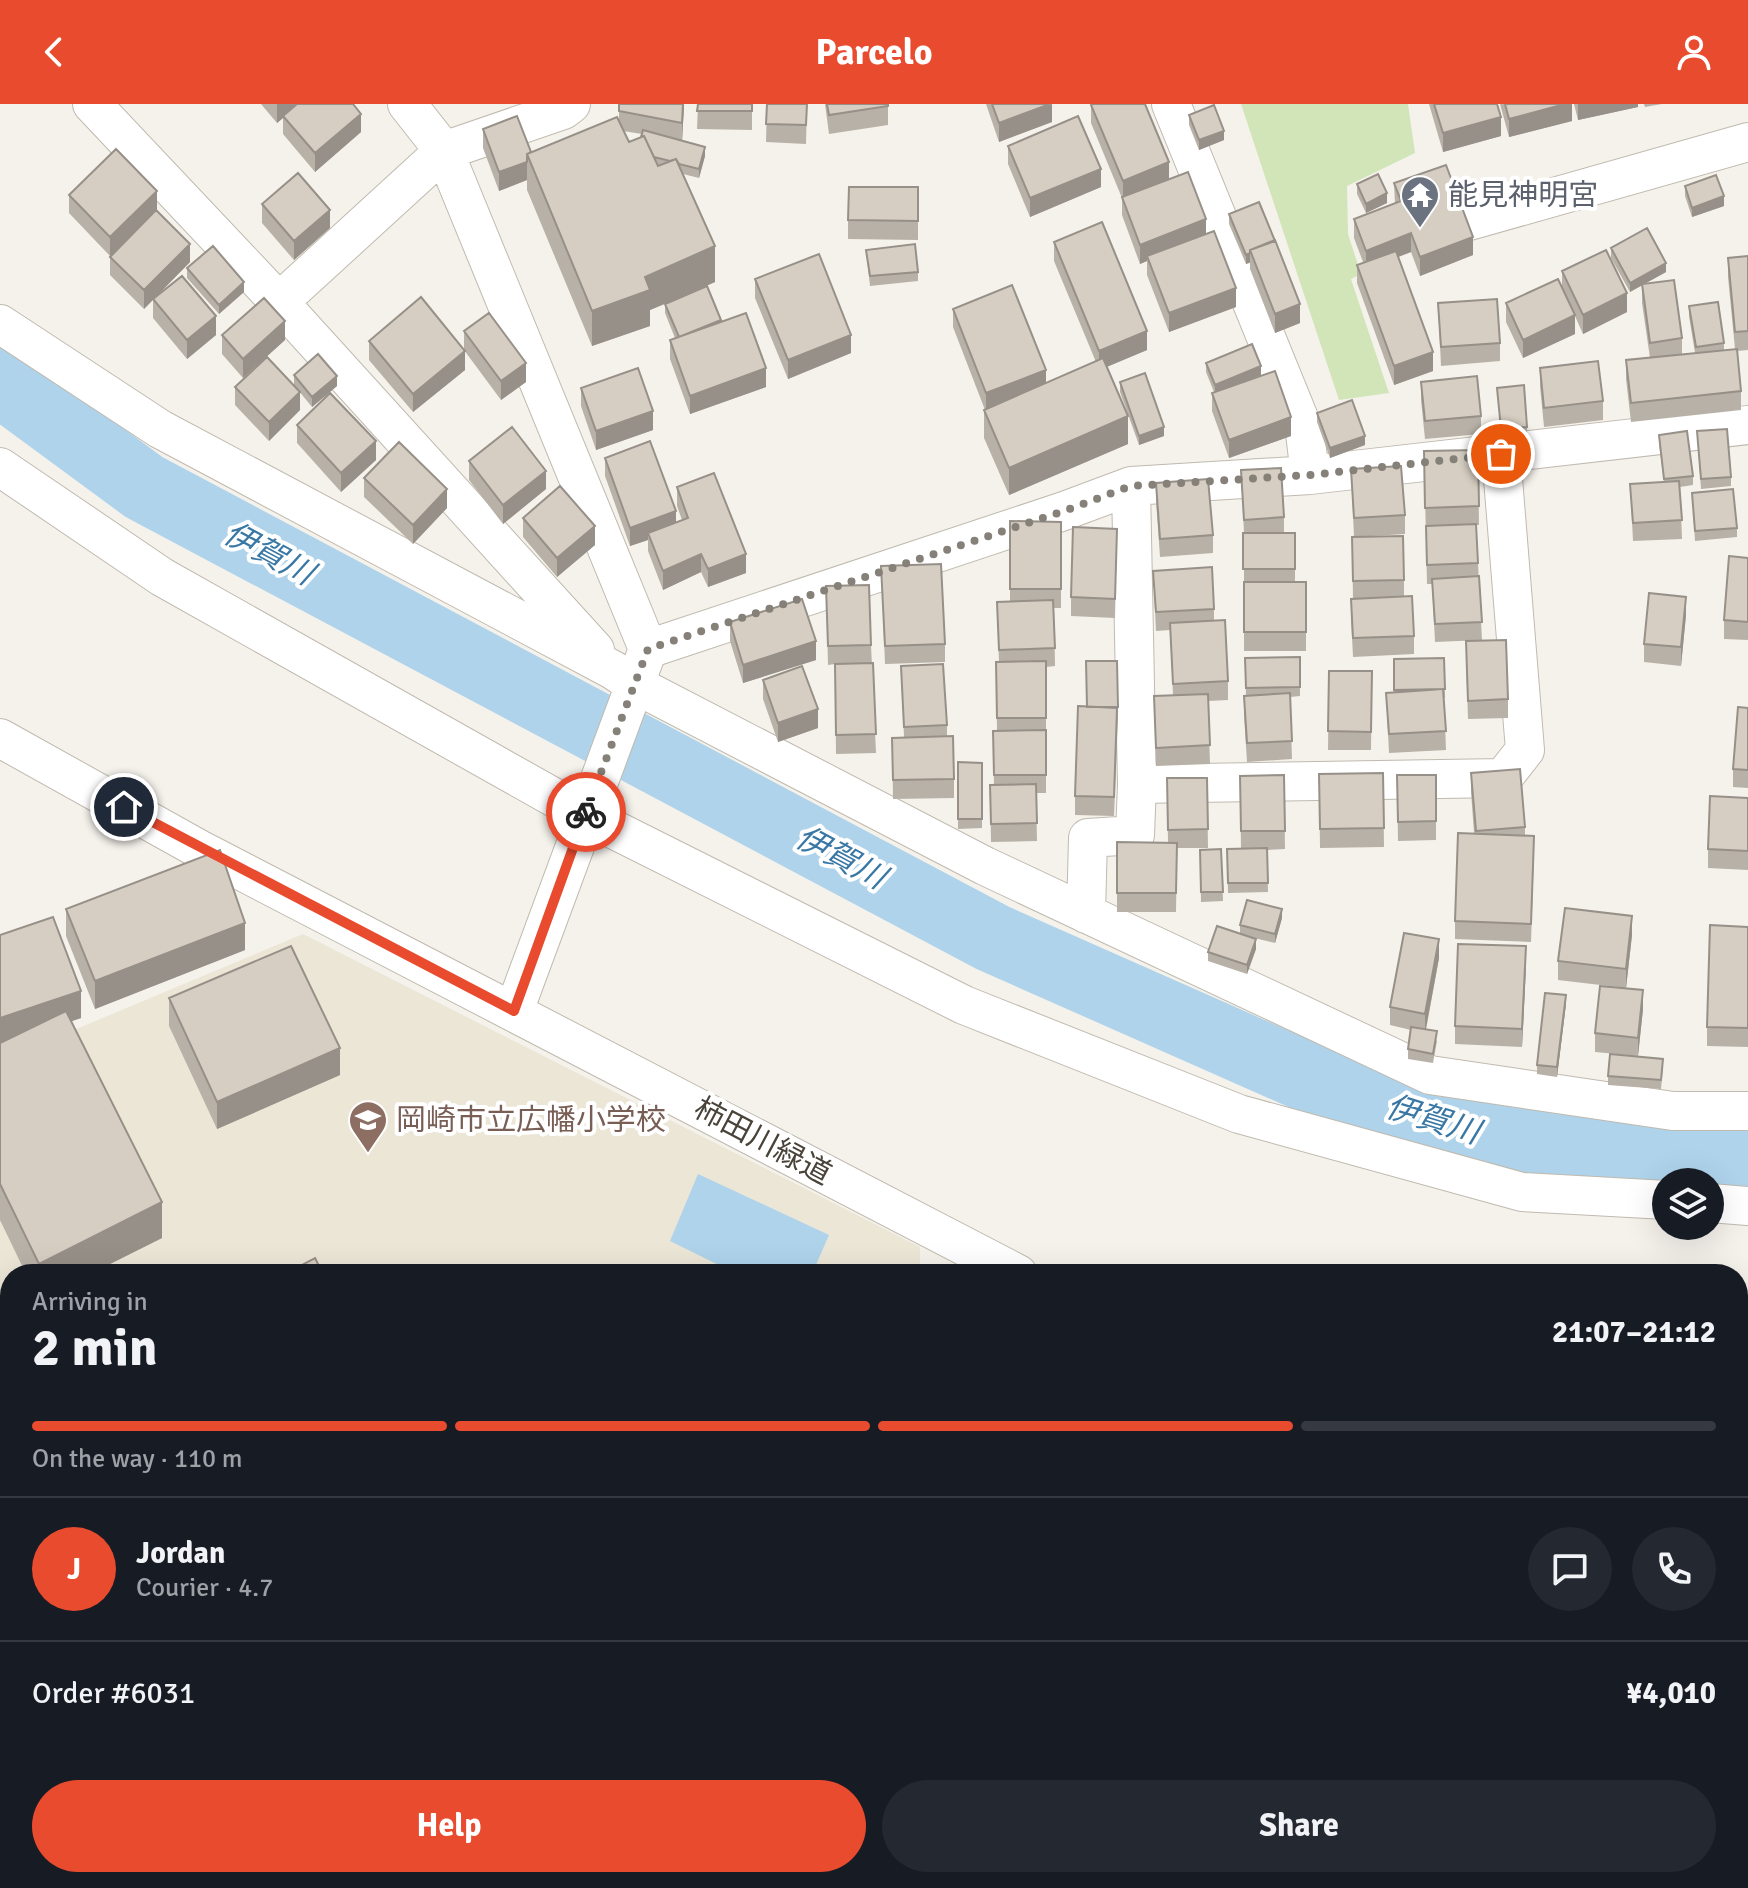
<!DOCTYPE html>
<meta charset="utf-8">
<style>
:root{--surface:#171b24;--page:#242831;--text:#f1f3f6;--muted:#9ea1a6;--line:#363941;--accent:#e94b2f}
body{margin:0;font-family:Signika,"Noto Sans JP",sans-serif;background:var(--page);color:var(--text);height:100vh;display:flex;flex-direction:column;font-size:30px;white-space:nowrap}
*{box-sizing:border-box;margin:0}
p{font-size:26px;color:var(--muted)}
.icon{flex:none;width:44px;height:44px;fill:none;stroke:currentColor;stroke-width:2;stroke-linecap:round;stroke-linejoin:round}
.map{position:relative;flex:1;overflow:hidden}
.panel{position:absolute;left:0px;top:1160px;width:1748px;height:624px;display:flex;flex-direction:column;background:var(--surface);border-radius:32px 32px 0 0;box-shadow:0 8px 32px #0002}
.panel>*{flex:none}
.controls{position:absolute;left:1652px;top:1064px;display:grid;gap:16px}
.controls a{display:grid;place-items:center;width:72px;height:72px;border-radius:50%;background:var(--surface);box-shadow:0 8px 32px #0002;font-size:40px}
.pin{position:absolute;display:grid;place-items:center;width:68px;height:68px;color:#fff;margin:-34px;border:4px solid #fff;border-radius:50%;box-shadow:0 2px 8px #0007}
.courier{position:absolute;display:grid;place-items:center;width:80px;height:80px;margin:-40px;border:6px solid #e94b2f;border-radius:50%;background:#fff;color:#222;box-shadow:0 2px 10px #0007}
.headline em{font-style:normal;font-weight:800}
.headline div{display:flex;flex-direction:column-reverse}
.headline{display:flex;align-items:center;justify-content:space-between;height:136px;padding:0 32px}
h1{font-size:52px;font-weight:800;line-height:60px}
.bar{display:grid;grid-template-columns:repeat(4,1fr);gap:12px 8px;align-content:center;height:96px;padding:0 32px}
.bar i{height:10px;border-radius:6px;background:var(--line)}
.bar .current{background:var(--accent)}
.bar p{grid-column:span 4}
.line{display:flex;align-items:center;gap:20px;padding:0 32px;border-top:2px solid var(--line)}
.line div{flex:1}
.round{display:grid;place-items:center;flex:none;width:84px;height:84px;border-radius:42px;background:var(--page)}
.primary-button{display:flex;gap:16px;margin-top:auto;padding:16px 32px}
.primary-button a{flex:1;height:92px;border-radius:48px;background:var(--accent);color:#fff;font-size:32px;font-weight:800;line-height:92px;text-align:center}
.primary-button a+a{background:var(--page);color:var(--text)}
header{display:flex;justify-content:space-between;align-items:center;height:104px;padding:0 32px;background:var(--accent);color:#fff;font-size:36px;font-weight:800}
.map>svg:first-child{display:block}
.education{fill:#ece6d7}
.green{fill:#d1e5b9}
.water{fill:#aed3eb}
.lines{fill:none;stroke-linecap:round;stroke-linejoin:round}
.river{stroke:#aed3eb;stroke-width:70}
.minor-casing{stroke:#c0baaf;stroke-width:40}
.minor{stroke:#fff;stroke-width:38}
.wall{fill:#b8b1a7;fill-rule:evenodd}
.shaded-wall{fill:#969088}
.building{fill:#d6cec2;stroke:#969088;stroke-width:2}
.done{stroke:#858078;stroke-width:8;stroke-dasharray:0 14.4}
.route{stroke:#e94b2f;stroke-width:10}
.labels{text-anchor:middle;stroke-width:8;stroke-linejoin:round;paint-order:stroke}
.worship-label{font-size:30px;fill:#5b616d;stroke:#fff;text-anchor:start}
.education-label{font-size:30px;fill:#785e54;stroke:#fff;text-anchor:start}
.street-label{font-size:30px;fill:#49433a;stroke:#fff}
.water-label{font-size:32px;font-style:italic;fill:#3978a5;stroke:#fff}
</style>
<header><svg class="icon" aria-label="back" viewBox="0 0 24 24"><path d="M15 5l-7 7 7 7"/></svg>Parcelo<svg class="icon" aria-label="person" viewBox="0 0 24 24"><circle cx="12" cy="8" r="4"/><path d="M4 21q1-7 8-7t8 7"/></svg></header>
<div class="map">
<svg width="1748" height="1784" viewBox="0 0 1748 1784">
<rect width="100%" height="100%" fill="#f5f2ec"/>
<path class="education" d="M303,830L920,1143V1170H10V1230L0,1209V957Z
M268,1774H903V1784H273Z"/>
<path class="green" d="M1241,0H1408L1415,49L1347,82L1348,130L1361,170L1351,175L1389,289L1339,296Z"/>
<path class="water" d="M698,1070L829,1131L812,1170H737L670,1137Z"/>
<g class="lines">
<path class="river" d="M0,277L144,383L993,834L1332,984L1502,1037L1684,1056L1748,1057"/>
<g class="minor-casing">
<path id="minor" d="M92,0L279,198L595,546
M407,0L444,47L648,545L514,907
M1171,0L1305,329L1310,371
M1469,117L1748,38
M279,198L444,47L563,6L571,0
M0,220L160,325L613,566L634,580L985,762L1430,971L1673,1007H1748
M0,363L162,473L585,711L964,901L1239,1010L1522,1088L1666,1096
M1131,382L1137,680L1503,674L1525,646L1501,350
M648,545L1064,407L1131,382L1310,371L1748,321
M0,634L199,745L1018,1170
M1086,810L1088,734L1135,731L1137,680
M1710,1099L1748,1102
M0,1348L10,1371
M1738,1593L1748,1598
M187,1774L191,1784
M997,1774L998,1784
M1291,1774V1784
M1636,1774L1637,1784"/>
</g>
<use href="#minor" class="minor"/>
</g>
<path class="wall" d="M261,0H353L361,28L315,68L283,30V14L277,19Z
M619,0H684L682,37L705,52L699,74L683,70L715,178L673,197L721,218L766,283L690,310L670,255V236L675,234L665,209V200L650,206V222L592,242L527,86V76L499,87L483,44V25L531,48L619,17ZM623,27L642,30L641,33L629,38Z
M698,0H752V26L697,25Z
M767,0H807L806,40L766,38Z
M825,0H888V21L829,30Z
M986,0H1052V18L999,38Z
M1429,0H1497L1501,32L1443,48Z
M1500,0H1572V17L1509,33Z
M1574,0H1638V3L1578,16Z
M1644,0H1662L1645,3Z
M1091,1L1169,75L1206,130L1236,203L1169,228L1147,171V157L1140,160L1122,111V94L1091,19Z
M1189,11L1224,36L1199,46L1189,21Z
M1008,42L1101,83L1030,113L1008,60Z
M1394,79L1473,151L1420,172L1411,148L1398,153L1433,267L1394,281L1357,179V161L1363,158L1354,134V115L1395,100Z
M1357,80L1387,99L1366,109L1357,90Z
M1685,82L1724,102L1692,113L1685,92Z
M918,83V136L848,135V116Z
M69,91L157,106L190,158L144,205L110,171V153L154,108L110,152L69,109Z
M262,100L330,124L294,156L262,119Z
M1229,110L1300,219L1275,229L1250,165V159L1246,160L1229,120Z
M1054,138L1147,246L1107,263L1128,340L1009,391L984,334V306H985L953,223V205L1046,279L1096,258L1054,157Z
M1611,144L1666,168L1644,180L1682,234V250L1695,249L1689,212V202L1724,239V246L1735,245L1728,173V154L1748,152V246L1737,247L1741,287V306L1631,318L1626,275V256L1650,254L1642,199V181L1630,188L1611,154Z
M866,146L918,168V177L870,182Z
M187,164L244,188L219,210L187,174Z
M1562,167L1627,208L1583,230L1575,212V230L1523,254L1506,218V199L1562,183Z
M755,175L851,249L788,275L755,194Z
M153,195L216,231L187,255L153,214Z
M1438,199L1500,239V257L1441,262Z
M464,227L526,278L501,296L464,246Z
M222,231L285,236L243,274L222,250Z
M369,237L465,266L413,308L369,256Z
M1206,259L1261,271L1291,332L1229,354L1212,307V289L1214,288L1206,268Z
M1540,264L1603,297V316L1544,323L1540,282Z
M294,271L337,282L312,303L294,281Z
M1120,278L1164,332L1139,341L1120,288Z
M1421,278L1481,312V330L1425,335L1421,296Z
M235,283L300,306L269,337L235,301Z
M581,284L653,326L596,346L581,302Z
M1497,284L1527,323V332L1501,334Z
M1317,309L1365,341L1330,354L1317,318Z
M297,321L376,356L341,388L297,339Z
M1697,327L1731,373V382L1701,385Z
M1659,331L1693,372V381L1680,383L1682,435L1633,437L1630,380L1664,378L1659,340Z
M1478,346L1479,421H1476L1482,536L1435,538L1432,480H1427L1424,347Z
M605,354L676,418L682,416L677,402V383L746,469L708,483L701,468L663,486L648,447V436L630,442L605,372Z
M469,357L546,385L503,420L469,376Z
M1351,365L1405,411V430L1354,433Z
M1241,366L1284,413V429H1295V478H1306V547H1244V429Z
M364,374L447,404L413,440L364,393Z
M1156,379L1213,431V449L1160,453L1156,397Z
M1692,389L1737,424V433L1695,437Z
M523,414L595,441L557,473L523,433Z
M1010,417L1061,418V504H1054L1055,562L1046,563V689H1036L1037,737L991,738L990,681H994L993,627H997L996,558H999L997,498L1010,497Z
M1117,425L1115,514L1071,512V493Z
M1352,433L1404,476V492L1414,532V550L1353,553L1351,513V495H1353Z
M1748,454V536L1724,535V516Z
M881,462L945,540V558L885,560Z
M1153,467L1214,505V516L1228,577V596L1208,597L1210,660L1156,662L1154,592L1173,591L1170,526L1156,527Z
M826,482L871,541L876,649L836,650L835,560L828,561Z
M1686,511L1681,562L1644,558V540Z
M730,518L816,556L743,579L730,537Z
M1300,553V592L1290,593L1292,655L1247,658L1244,611V592H1246L1245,554Z
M1444,554L1445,594H1444L1446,646L1389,649L1386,589H1394V555Z
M1466,556L1508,595V614L1468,615Z
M1117,557L1118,613L1114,712L1075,711V692Z
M901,562L947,621V632L954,675V694L893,695L892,634L904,633Z
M1329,567H1372L1371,646H1328Z
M763,576L818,624L778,638L763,595Z
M1748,604V684L1733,683V665Z
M958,658L982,659V724L958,725Z
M1383,669L1384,743L1320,744L1319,670Z
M1471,669L1525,723V731L1534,750L1531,838L1455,835V817L1474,729L1471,688Z
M1284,671L1285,745L1267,746L1268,788L1228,789L1227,745H1241L1240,672Z
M1397,671H1436V736L1398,737Z
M1167,674H1207L1208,744H1177L1176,808H1117V738H1168Z
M1748,694V766L1708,764V745Z
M1221,745L1223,797L1201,798L1200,746Z
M66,805L245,846L95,905L66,832Z
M1282,814L1275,839L1246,832L1256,845L1247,870L1208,857V848L1240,830V821Z
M1748,823V943L1707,942V923Z
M0,831L81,914L71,917L162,1134L90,1170H26L0,1116Z
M1632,831L1626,884L1558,876V857Z
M1439,854L1426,926L1437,937L1433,959L1408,955V945L1411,926L1390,921V903Z
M1526,861L1522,943L1455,940V922Z
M169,894L340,971L217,1025L169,922Z
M1566,900L1557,973L1537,970V961Z
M1643,905L1638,952L1595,948V929Z
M1663,964L1661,985L1608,981V972Z"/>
<path class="shaded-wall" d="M277,0H299L283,12V14L277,19Z
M683,0H684L682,38V19Z
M1052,0V18L999,38V19Z
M1565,0H1572V17L1509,33V15Z
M1578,0H1638V3L1578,16Z
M361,10V28L315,68V49Z
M1501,13V32L1443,48V29Z
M1224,27V36L1199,46V36Z
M705,43V52L699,74V65Z
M527,58V76L499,87V68Z
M1169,58V76L1123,96V77Z
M1101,65V83L1030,113V94Z
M157,87V106L110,152V133Z
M1387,89V99L1366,109V100Z
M1724,92V102L1692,113V104Z
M330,106V124L294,156V137Z
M1206,115V134L1147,152V157L1140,160V141Z
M1411,129V148L1366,165V147Z
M1473,133V151L1420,172V153Z
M190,140V158L144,205V186Z
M715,142V178L650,206V222L592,242V207L645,173Z
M1250,149V158L1246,160V151Z
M1666,159V168L1630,188V179Z
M244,178V188L219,210V201Z
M1236,184V203L1169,228V209Z
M1627,189V208L1583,230V211Z
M1300,200V219L1275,229V210Z
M1575,211V230L1523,254V236Z
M216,212V231L187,255V236Z
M285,217V236L243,274V255Z
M1147,227V246L1099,266V247Z
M851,231V249L788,275V256Z
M465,247V266L413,308V290Z
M1433,248V267L1394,281V262Z
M526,259V278L501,296V277Z
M1261,262V271L1215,290V281Z
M766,264V283L690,310V292Z
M1046,266V284L986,308V289Z
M337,272V282L312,303V293Z
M300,288V306L269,337V318Z
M653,307V326L596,346V327Z
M1128,312V340L1009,391V364Z
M1291,313V332L1229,354V336Z
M1164,323V332L1139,341V332Z
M1365,332V341L1330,354V344Z
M376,337V356L341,388V369Z
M546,367V385L503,420V401Z
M447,385V404L413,440V421Z
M676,407V425L648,429V436L630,442V424Z
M595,422V441L557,473V454Z
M701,450V468L663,486V467Z
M746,450V469L708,483V465Z
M1686,493V511L1681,562V543Z
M816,537V556L743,579V561Z
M818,605V624L778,638V619Z
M1282,805V814L1275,839V830Z
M1632,812V831L1626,884V865Z
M245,819V846L95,905V877Z
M1256,835V845L1247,870V861Z
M1439,835V854L1425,929V910Z
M1526,842V861L1522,943V925Z
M1643,886V905L1638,952V934Z
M81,887V914L0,942V914Z
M1566,891V900L1557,973V963Z
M340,944V971L217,1025V998Z
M162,1098V1134L90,1170H39V1160Z"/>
<path class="building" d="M297,0H353L361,10L315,49L283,12Z
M619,0H683L682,19L619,7Z
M698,0H752V7H697Z
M767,0H807L806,21L766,20Z
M827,0H888V2L829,11Z
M992,0H1050L999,19Z
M1093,0H1145L1169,58L1123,77L1091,1Z
M1434,0H1497L1501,13L1443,29Z
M1505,0H1565L1509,15Z
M1214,1L1224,27L1199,36L1189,11Z
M517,12L531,48L527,50V58L499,68L483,25Z
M1078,12L1101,65L1030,94L1008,42Z
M617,13L629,38L644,32L658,62L676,55L715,142L645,173L650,186L592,207L527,50Z
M643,26L705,43L699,65L679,60L676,55L670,57L654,53L644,32L641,33Z
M116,45L157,87L110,133L69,91Z
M1446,61L1473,133L1420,153L1411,129L1366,147L1354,115L1401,97L1394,79Z
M1188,68L1206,115L1140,141L1122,93Z
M298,69L330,106L294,137L262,100Z
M1378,70L1387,89L1366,100L1357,80Z
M1716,71L1724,92L1692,104L1685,82Z
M849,83H918V117L848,116Z
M1259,98L1275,137L1250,146V149L1246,151L1229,110Z
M156,106L190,140L144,186L110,153Z
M1102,118L1147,227L1099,247L1054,138Z
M1647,124L1666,159L1630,179L1611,144Z
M1214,127L1236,184L1169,209L1147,152Z
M1275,136L1300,200L1275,210L1250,146Z
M915,140L918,168L870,172L866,146Z
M213,142L244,178L219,201L187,164Z
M1606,146L1627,189L1583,211L1562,167Z
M1396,147L1433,248L1394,262L1357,161Z
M819,150L851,231L788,256L755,175Z
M1748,152V227L1735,228L1728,154Z
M182,172L216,212L187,236L153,195Z
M1558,175L1575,211L1523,236L1506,199Z
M1674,176L1682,234L1650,239L1642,180Z
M1012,181L1046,266L986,289L953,205Z
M707,182L721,216L679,233L665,200Z
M421,193L465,247L413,290L369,237Z
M264,194L285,217L243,255L222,231Z
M1497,195L1500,239L1441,243L1438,199Z
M1718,198L1724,239L1696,243L1689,202Z
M489,209L526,259L501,277L464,227Z
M746,209L766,264L690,292L670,236Z
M1252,240L1261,262L1215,281L1206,259Z
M1737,245L1741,287L1631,299L1626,256Z
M318,250L337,272L312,293L294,271Z
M267,253L300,288L269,318L235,283Z
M1103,254L1128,312L1009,364L984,306Z
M1598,257L1603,297L1544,304L1540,264Z
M638,264L653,307L596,327L581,284Z
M1275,267L1291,313L1229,336L1212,289Z
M1145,269L1164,323L1139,332L1120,278Z
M1477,272L1481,312L1425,317L1421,278Z
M1524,281L1527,323L1501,325L1497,284Z
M330,289L376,337L341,369L297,321Z
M1352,296L1365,332L1330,344L1317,309Z
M512,323L546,367L503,401L469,357Z
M1727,325L1731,373L1701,375L1697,327Z
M1687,327L1693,372L1664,375L1659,331Z
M650,337L676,407L630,424L605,354Z
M399,338L447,385L413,421L364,374Z
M1478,346L1479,402L1425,404L1424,347Z
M1401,362L1405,411L1354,414L1351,365Z
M1281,364L1284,413L1244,416L1241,366Z
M714,369L746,450L708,465L701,450L663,467L648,429L688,414L677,383Z
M1208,375L1213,431L1160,435L1156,379Z
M1679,377L1682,416L1633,419L1630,380Z
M560,382L595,422L557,454L523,414Z
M1733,385L1737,424L1695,427L1692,389Z
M1010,417L1061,418V485H1010Z
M1476,420L1478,459L1427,461L1426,422Z
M1073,423L1117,425L1115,495L1071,493Z
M1243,429H1295V465H1243Z
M1403,432L1404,476L1353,477L1352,433Z
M1729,452L1748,454V518L1724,516Z
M941,460L945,540L885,542L881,462Z
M1212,463L1214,505L1156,508L1153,467Z
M1479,472L1482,518L1435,520L1432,475Z
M1244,478H1306V528H1244Z
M869,481L871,541L828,542L826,482Z
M1649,489L1686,493L1681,543L1644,540Z
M1412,492L1414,532L1353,534L1351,495Z
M802,495L816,537L743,561L730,518Z
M1053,496L1055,544L999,546L997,498Z
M1225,516L1228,577L1173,580L1170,519Z
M1506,536L1508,595L1468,597L1466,537Z
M1300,553V583L1246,584L1245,554Z
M1444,554L1445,585L1394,586V555Z
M1046,557V614H997L996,558Z
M1086,557H1117L1118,603H1087Z
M873,559L876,630L836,631L835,560Z
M943,560L947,621L904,623L901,562Z
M802,562L818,605L778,619L763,576Z
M1329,567H1372L1371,628L1328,627Z
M1443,585L1446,627L1389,630L1386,589Z
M1290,589L1292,637L1247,639L1244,592Z
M1208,590L1210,641L1156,644L1154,592Z
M1078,602L1117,604L1114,693L1075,692Z
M1738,603L1748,604V666L1733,665Z
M1046,626V671H994L993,627Z
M953,632L954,675L893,676L892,634Z
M958,658L982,659V715H958Z
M1520,665L1525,723L1476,727L1471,669Z
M1383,669L1384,724L1320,725L1319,670Z
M1284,671L1285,727H1241L1240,672Z
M1397,671H1436V717L1398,718Z
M1167,674H1207L1208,725L1168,726Z
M1036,680L1037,719L991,720L990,681Z
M1710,692L1748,694V747L1708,745Z
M1458,729L1534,732L1531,820L1455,817Z
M1117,738L1177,739L1176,789H1117Z
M1267,744L1268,779H1228L1227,745Z
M1221,745L1223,788H1201L1200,746Z
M220,746L245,819L95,877L66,805Z
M1247,796L1282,805L1275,830L1240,821Z
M1565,804L1632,812L1626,865L1558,857Z
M53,813L81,887L0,914V831Z
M1710,821L1748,823V924L1707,923Z
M1217,822L1256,835L1247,861L1208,848Z
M1404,829L1439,835L1425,910L1390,903Z
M1458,840L1526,842L1522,925L1455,922Z
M291,842L340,944L217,998L169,894Z
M1600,882L1643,886L1638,934L1595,929Z
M1545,889L1566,891L1557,963L1537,961Z
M66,907L162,1098L39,1160L0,1080V939Z
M1411,923L1437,927L1433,950L1408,945Z
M1610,950L1663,955L1661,976L1608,972Z
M315,1154L323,1170H285Z"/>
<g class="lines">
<path class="done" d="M586,708L648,545L1064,407L1131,382L1310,371L1501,350"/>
<path class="route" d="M124,703L514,907L586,708"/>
</g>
<defs>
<g id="temple-pin" transform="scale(2)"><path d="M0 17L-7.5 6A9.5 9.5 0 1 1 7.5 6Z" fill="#6b7280" stroke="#fff"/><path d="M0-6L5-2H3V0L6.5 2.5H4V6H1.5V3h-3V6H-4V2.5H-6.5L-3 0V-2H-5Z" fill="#fff"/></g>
<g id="school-pin" transform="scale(2)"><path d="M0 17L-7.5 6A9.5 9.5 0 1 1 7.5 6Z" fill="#8d6e63" stroke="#fff"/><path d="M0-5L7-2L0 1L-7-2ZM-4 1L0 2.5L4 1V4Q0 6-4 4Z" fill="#fff"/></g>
</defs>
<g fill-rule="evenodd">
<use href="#temple-pin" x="1420" y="91"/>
<use href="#school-pin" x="368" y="1016"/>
</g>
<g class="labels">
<g class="worship-label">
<text x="1448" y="101">能見神明宮</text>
</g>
<g class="education-label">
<text x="396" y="1026">岡崎市立広幡小学校</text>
</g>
<g class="street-label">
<text transform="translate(763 1037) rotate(28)" y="10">柿田川緑道</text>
</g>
<g class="water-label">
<text transform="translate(269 449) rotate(28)" y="11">伊賀川</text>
<text transform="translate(841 753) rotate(28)" y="11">伊賀川</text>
<text transform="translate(1433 1015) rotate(17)" y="11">伊賀川</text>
</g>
</g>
</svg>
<div class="controls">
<a><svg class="icon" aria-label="layers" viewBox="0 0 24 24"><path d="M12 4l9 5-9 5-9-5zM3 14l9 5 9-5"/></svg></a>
</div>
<div class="pin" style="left:1501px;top:350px;background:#ea580c"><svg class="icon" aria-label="bag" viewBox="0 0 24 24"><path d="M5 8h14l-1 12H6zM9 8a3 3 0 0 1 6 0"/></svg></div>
<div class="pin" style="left:124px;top:703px;background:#1f2937"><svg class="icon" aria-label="home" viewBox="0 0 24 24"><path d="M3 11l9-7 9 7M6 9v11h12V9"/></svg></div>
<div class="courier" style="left:586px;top:708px"><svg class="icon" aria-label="bike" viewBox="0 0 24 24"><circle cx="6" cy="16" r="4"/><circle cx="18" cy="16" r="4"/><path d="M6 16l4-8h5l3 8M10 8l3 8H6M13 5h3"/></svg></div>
<section class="panel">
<div class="headline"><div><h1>2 min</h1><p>Arriving in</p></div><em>21:07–21:12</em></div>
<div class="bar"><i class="current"></i><i class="current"></i><i class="current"></i><i></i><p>On the way · 110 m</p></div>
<div class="line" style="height:144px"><b class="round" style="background:var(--accent);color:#fff">J</b><div><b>Jordan</b><p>Courier · 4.7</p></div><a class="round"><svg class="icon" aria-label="chat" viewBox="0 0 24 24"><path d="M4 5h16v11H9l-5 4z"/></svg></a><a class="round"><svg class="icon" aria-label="phone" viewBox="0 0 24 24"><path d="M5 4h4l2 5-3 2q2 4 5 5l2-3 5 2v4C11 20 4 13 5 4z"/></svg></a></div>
<div class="line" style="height:104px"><div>Order #6031</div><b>¥4,010</b></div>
<div class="primary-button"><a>Help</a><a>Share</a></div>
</section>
</div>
